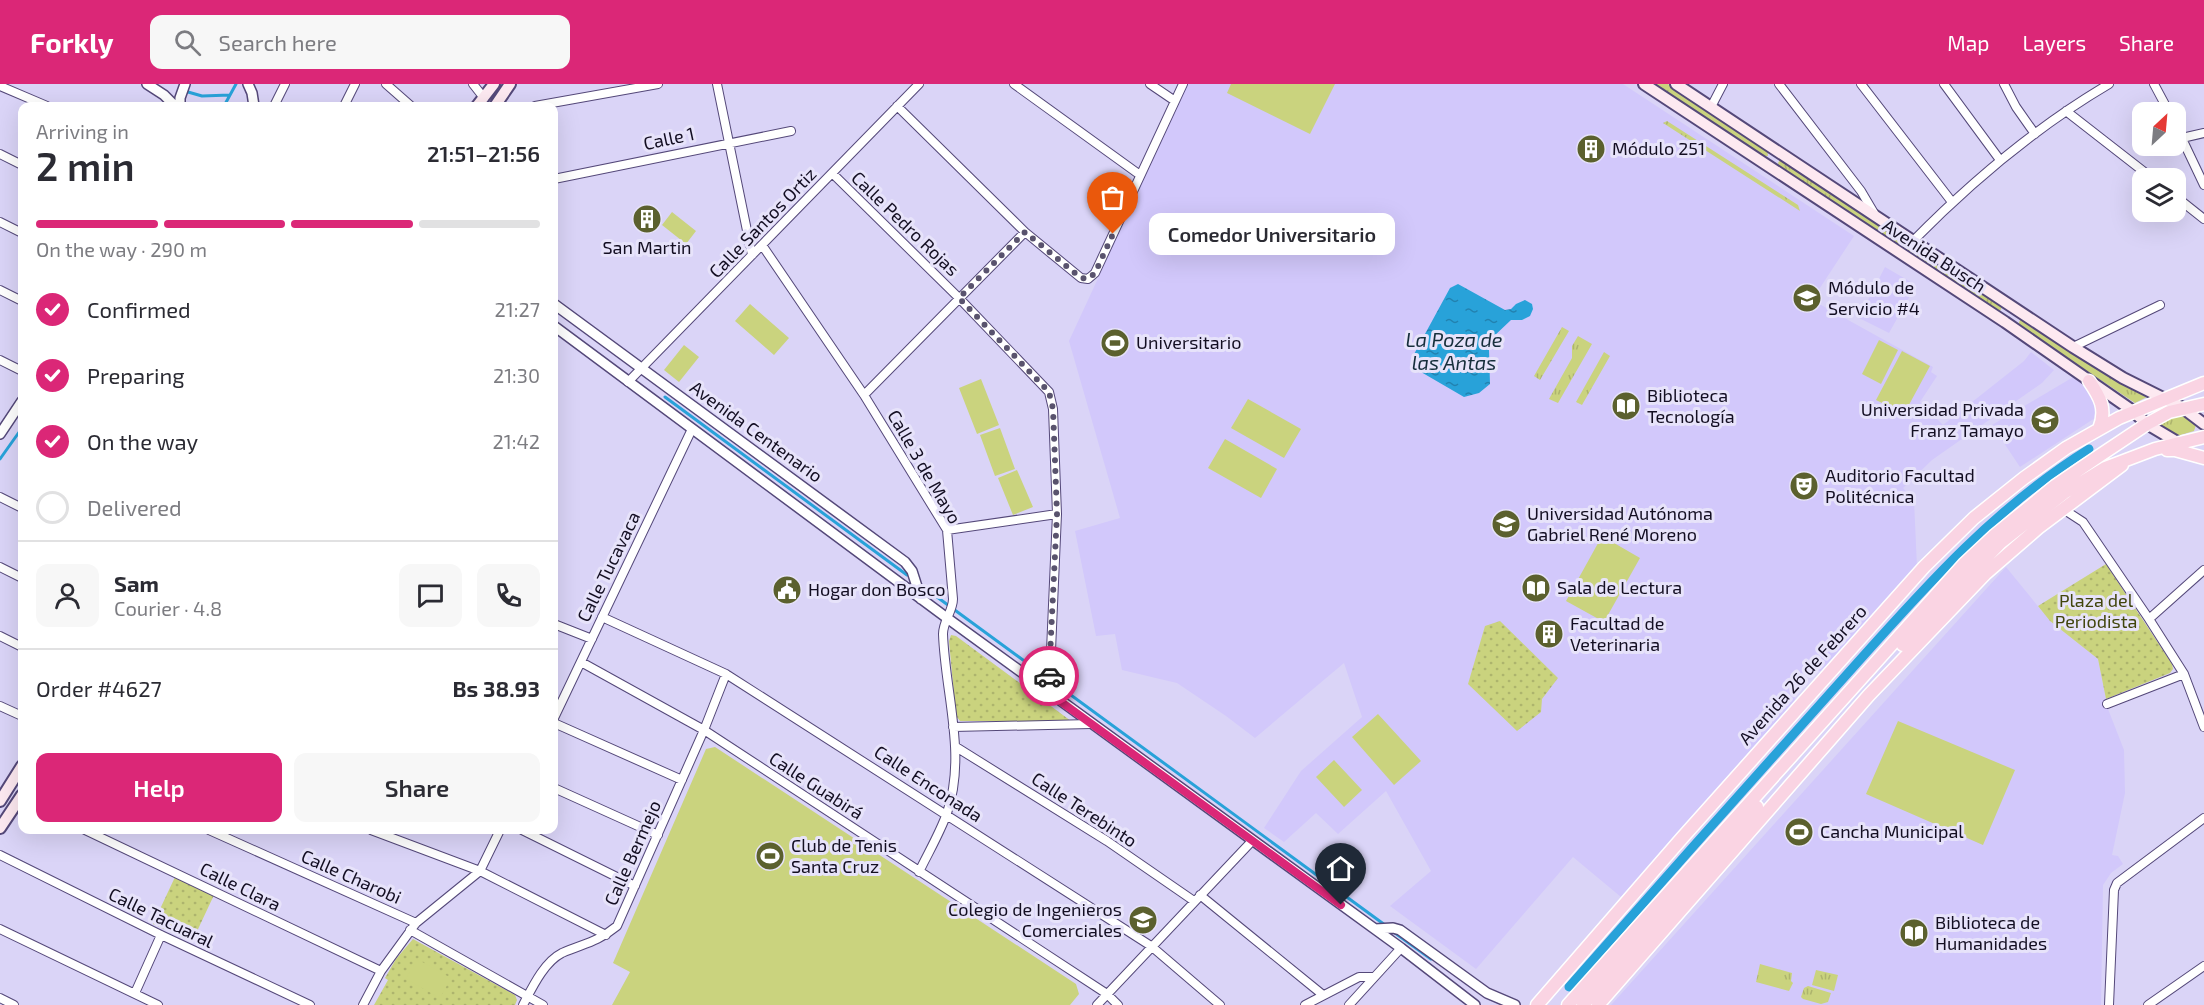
<!DOCTYPE html>
<meta charset="utf-8">
<style>
:root{--surface:#fff;--page:#f7f7f7;--text:#2b2b33;--muted:#7c7c81;--line:#e1e1e2;--accent:#db2777}
body{margin:0;font-family:"Exo 2",sans-serif;background:var(--page);color:var(--text);height:100vh;display:flex;flex-direction:column;font-size:22px;white-space:nowrap}
*{box-sizing:border-box;margin:0}
p{font-size:20px;color:var(--muted)}
.icon{flex:none;width:33px;height:33px;fill:none;stroke:currentColor;stroke-width:2;stroke-linecap:round;stroke-linejoin:round}
.map{position:relative;flex:1;overflow:hidden}
.side{position:absolute;left:18px;top:18px;width:540px;height:732px;display:flex;flex-direction:column;background:var(--surface);border-radius:12px;box-shadow:0 6px 24px #0002}
.side>*{flex:none}
.needle{width:39px;rotate:26deg}
.tools{position:absolute;left:2132px;top:18px;display:grid;gap:12px}
.tools a{display:grid;place-items:center;width:54px;height:54px;border-radius:12px;background:var(--surface);box-shadow:0 6px 24px #0002;font-size:30px}
.pin{position:absolute;display:grid;place-items:center;width:51px;height:51px;color:#fff;margin:-62px -26px;border-radius:50% 50% 50% 0;rotate:-45deg;box-shadow:0 0 6px #0007}
.pin .icon{rotate:45deg}
.courier{position:absolute;display:grid;place-items:center;width:60px;height:60px;margin:-30px;border:4px solid #db2777;border-radius:50%;background:#fff;color:#222;box-shadow:0 2px 8px #0007}
.bubble{position:absolute;height:42px;border-radius:12px;background:var(--surface);box-shadow:0 6px 24px #0002;font-size:20px;font-weight:600;line-height:42px;text-align:center}
.summary em{font-style:normal;font-weight:600}
.summary div{display:flex;flex-direction:column-reverse}
.summary{display:flex;align-items:center;justify-content:space-between;height:102px;padding:0 18px}
h1{font-size:39px;font-weight:600;line-height:45px}
.bar{display:grid;grid-template-columns:repeat(4,1fr);gap:9px 6px;align-content:center;height:72px;padding:0 18px}
.bar i{height:8px;border-radius:4px;background:var(--line)}
.bar .on{background:var(--accent)}
.bar p{grid-column:span 4}
.line{display:flex;align-items:center;gap:15px;padding:0 18px;border-top:2px solid var(--line)}
.line div{flex:1}
.round{display:grid;place-items:center;flex:none;width:63px;height:63px;border-radius:12px;background:var(--page)}
ol{padding:0 18px;list-style:none}
li{display:flex;align-items:center;gap:18px;height:66px}
li p{margin-inline-start:auto}
li .icon{padding:6px;border-radius:50%;background:var(--accent);color:#fff;stroke-width:4}
li:last-child{color:var(--muted)}
li i{width:33px;height:33px;border:3px solid var(--line);border-radius:50%}
.primary-button{display:flex;gap:12px;margin-top:auto;padding:12px 18px}
.primary-button a{flex:1;height:69px;border-radius:12px;background:var(--accent);color:#fff;font-size:24px;font-weight:600;line-height:69px;text-align:center}
.primary-button a+a{background:var(--page);color:var(--text)}
header{display:flex;align-items:center;gap:36px;box-sizing:border-box;height:84px;padding:0 30px;background:var(--accent);color:#fff}
header strong{font-size:28px}
nav{display:flex;gap:33px;margin-inline-start:auto;font-size:21px}
.search{width:420px;height:54px;background:var(--page);display:flex;align-items:center;gap:15px;box-sizing:border-box;padding:0 21px;border-radius:12px;color:var(--muted);font-size:22px}
.map>svg:first-child{display:block}
.built{fill:#d2c8fb}
.grass{fill:url(#grass-tufts)}
.park{fill:url(#park-dots)}
.pitch{fill:#cad37e}
.water{fill:url(#water-ripples)}
.lines{fill:none;stroke-linecap:round;stroke-linejoin:round}
.stream{stroke:#28a2d9;stroke-width:3}
.canal{stroke:#28a2d9;stroke-width:9}
.minor-casing{stroke:#544879;stroke-width:10}
.tertiary-casing{stroke:#544879;stroke-width:12}
.secondary-casing{stroke:#544879;stroke-width:14}
.primary-casing{stroke:#fff;stroke-width:15}
.minor{stroke:#fff;stroke-width:8}
.tertiary{stroke:#fff;stroke-width:9}
.secondary{stroke:#fde9f1;stroke-width:10}
.primary{stroke:#fad4e3;stroke-width:12}
.done{stroke:#59536d;stroke-width:6;stroke-dasharray:0 10.8}
.route{stroke:#db2777;stroke-width:8}
.labels{text-anchor:middle;stroke-width:6;stroke-linejoin:round;paint-order:stroke}
.street-label{font-size:18px;fill:#130e22;stroke:#e7e3fa}
.poi-label{font-size:18px;fill:#130e22;stroke:#e7e3fa;text-anchor:start}
.park-label{font-size:18px;fill:#41450c;stroke:#e7e3fa}
.water-label{font-size:20px;font-style:italic;fill:#162e3b;stroke:#e7e3fa}
</style>
<header>
<strong>Forkly</strong>
<div class="search"><svg class="icon" aria-label="search" viewBox="0 0 24 24"><circle cx="10" cy="10" r="6"/><path d="M15 15l6 6"/></svg>Search here</div>
<nav><a>Map</a><a>Layers</a><a>Share</a></nav>
</header>
<div class="map">
<svg width="2204" height="921" viewBox="0 0 2204 921">
<defs>
<pattern id="grass-tufts" width="24" height="20" patternUnits="userSpaceOnUse" patternTransform="scale(1.5)"><rect width="24" height="20" fill="#cad37e"/><path d="M3 7l-1-3M5 7V3M7 7l1-3M15 17l-1-3M17 17v-4M19 17l1-3" fill="none" stroke="#adb46d"/></pattern>
<pattern id="park-dots" width="8" height="8" patternUnits="userSpaceOnUse" patternTransform="scale(1.5)"><rect width="8" height="8" fill="#cad37e"/><path d="M2 2h.1M6 6h.1" fill="none" stroke="#adb46d" stroke-width="1.8" stroke-linecap="round"/></pattern>
<pattern id="water-ripples" width="26" height="14" patternUnits="userSpaceOnUse" patternTransform="scale(1.5)"><rect width="26" height="14" fill="#28a2d9"/><path d="M2 4q2-2 4 0t4 0M15 11q2-2 4 0t4 0" fill="none" stroke="#2182b0"/></pattern>
</defs>
<rect width="100%" height="100%" fill="#dad4f7"/>
<path class="built" d="M1188,0H1623L1854,152L1812,216L1933,283L1931,288L1937,292L1920,318L1943,341L2024,277L2031,268L2054,286L2042,299L1932,376L1903,404L1914,416L1917,483L1821,587L1808,588L1796,601L1795,616L1621,813L1573,773L1476,885L1390,822L1431,787L1386,707L1338,750L1316,729L1284,758L1264,744L1301,687L1362,633L1344,579L1255,654L1226,632L1177,599L1122,586L1115,550L1096,552L1075,447L1120,434L1069,257Z
M1885,183L1916,201L1889,249L1859,234Z
M2075,292L2094,310L2098,332L2020,383L1992,341Z
M2006,483L2050,537L2098,575L2108,625L2124,666L2125,709L2112,771L2118,772L2123,780L2111,789L2103,801L2101,921H1611Z
M1141,820L1159,833L1145,852L1127,838Z"/>
<path class="grass" d="M1655,0H1668L1767,66L1768,72H1764Z
M1667,37L1798,121L1800,127L1663,39Z
M1780,76L1784,77L1997,217L2002,223L2000,227L1993,224L1779,82L1778,79Z
M2020,236H2024L2120,299L2147,313L2135,319L2018,241Z
M1562,243L1569,247L1540,296L1534,292Z
M1578,252L1592,260L1558,319L1549,315L1572,274V262Z
M1604,268L1610,272L1582,321L1576,318Z
M2175,330H2182L2196,341L2194,347L2177,352L2162,343L2160,339Z
M1760,880L1792,889L1791,897L1793,899L1789,907L1756,898Z
M1816,886L1838,891L1834,907L1812,901Z
M1808,902L1831,909L1828,918L1821,920L1803,915L1801,913L1804,904Z"/>
<path class="park" d="M2106,480L2172,580L2173,585L2170,589L2106,615L2098,575L2050,537L2038,522Z
M1500,537L1558,594L1542,615L1541,628L1517,647L1468,600L1485,542Z
M951,551L956,552L1071,637H960L956,632L949,557Z
M175,793L214,811L192,858L153,840Z
M413,855L515,911L517,916L515,921H374L388,896L385,894L396,875Z"/>
<path class="pitch" d="M1231,0H1335L1310,50L1227,9Z
M672,128L696,147L686,160L662,141Z
M750,220L789,254L774,271L735,237Z
M1879,256L1898,266L1881,300L1862,290Z
M684,261L699,273L679,298L664,286Z
M1902,267L1930,282L1904,330L1876,316Z
M981,295L999,341L977,350L959,304Z
M1248,315L1301,345L1284,374L1231,344Z
M1000,344L1015,385L995,392L980,351Z
M1225,355L1277,385L1261,414L1208,384Z
M1017,386L1033,423L1013,431L998,394Z
M1602,452L1640,474L1604,538L1566,517Z
M1378,630L1421,677L1394,701L1352,653Z
M1898,637L2015,686L1983,761L1866,710Z
M715,663L1076,900L1079,910L1070,921H612L630,888L613,879L706,665Z
M1334,676L1362,706L1344,723L1316,693Z
M417,875L451,894L440,914L406,895Z"/>
<path class="water" d="M1458,200L1505,226L1511,225L1516,220L1525,216L1532,220L1533,225L1530,232L1522,236H1511L1492,254L1489,266L1490,300L1479,309L1464,313L1421,288L1416,284L1413,272L1450,204Z"/>
<g class="lines">
<path class="stream" d="M188,8L202,12L230,11
M224,22L236,0
M665,313L907,491
M0,375L22,344
M922,502L1385,841
M1395,849L1431,875"/>
<path class="canal" d="M1569,903C1656,804 1744,705 1832,607C1911,519 1987,428 2089,365"/>
<g class="minor-casing">
<path id="minor" d="M386,0L411,22
M473,0L484,14
M717,0L752,171
M1014,0L1140,91
M1150,0L1175,17
M1779,0L1861,107L1874,129
M1861,0L1952,118
M1944,0L2000,76
M2004,0L2016,23L2035,50
M2154,0L2169,28
M0,2L47,22
M274,22L285,0
M344,22L355,0
M535,22L658,0
M897,22L1025,148L1081,194L1088,195L1095,189L1183,0
M1711,23L1723,0
M2066,27L2152,94
M2175,40L2204,101
M2182,54L2204,49
M0,70L22,81
M832,89L959,214L1049,308L1053,325L1057,430L1050,589L1042,604
M554,95L791,47
M2175,112L2204,135
M0,138L22,149
M1913,157C1972,97 2036,43 2109,0
M762,161L864,311L947,446L953,515C953,527 943,537 943,550C945,609 967,671 947,729C940,749 928,769 919,788
M0,206L22,217
M2073,263L2160,221
M0,276L22,287
M628,298L919,0
M864,311L1025,148
M0,413L22,424
M2063,425L2083,438L2149,535L2184,590L2204,643
M947,446L1057,430
M0,483L22,494
M602,533L726,590L1151,862L1220,921
M2149,535L2204,486
M554,540L592,555
M0,552L22,563
M581,578L704,646L1107,910L1118,921
M2107,620L2184,590
M0,622L22,632
M554,634L692,345
M554,639L682,696
M953,643L1091,640
M956,663L1107,757L1194,817
M554,704L658,751
M85,746L381,887
M209,746L416,839
M371,746L480,787L606,851
M522,746L635,802
M0,771L161,851L310,921
M1200,811L1323,911
M0,845L158,921
M410,846L543,921
M135,909L161,851
M0,914L14,921
M363,921L381,887L416,839L480,787L500,746
M523,921C532,904 544,878 562,869C585,859 596,859 617,842L704,646L726,590
M1097,921L1252,757
M1305,921L1359,893H1374
M1349,921L1401,864
M2109,921L2114,806L2117,799L2204,734
M2148,921L2204,882"/>
</g>
<g class="tertiary-casing">
<path id="tertiary" d="M147,0L164,11L175,22
M248,0L252,9L254,22
M180,22V14L185,0
M554,220L905,478L912,487L921,515
M554,242L947,534L1401,864L1475,921
M0,350L22,317
M1375,845L1393,844L1400,846L1487,909L1515,921"/>
</g>
<g class="secondary-casing">
<path id="secondary" d="M1644,0L2005,238L2133,327L2147,340L2184,362
M1676,0L2073,263L2123,294L2183,324L2204,340
M477,22L494,0
M495,22L510,0
M0,717L22,682
M0,744L22,711"/>
</g>
<g class="primary-casing">
<path id="primary" d="M2089,297C2100,313 2107,325 2099,345
M2167,366H2175L2204,374
M1903,561L2000,459L2064,409L2105,384L2155,365L2204,353
M1537,921L1682,754L1924,483L1974,434L2024,394L2066,364L2119,334L2204,299
M1568,921L1964,480L1995,451L2055,402L2099,372L2147,340L2169,328L2204,320
M1583,921L1757,723
M1598,921L1869,611L1985,490L2038,444L2122,381"/>
</g>
<use href="#minor" class="minor"/>
<use href="#tertiary" class="tertiary"/>
<use href="#secondary" class="secondary"/>
<use href="#primary" class="primary"/>
</g>
<g class="lines">
<path class="done" d="M1049,592L1057,430L1053,325L1049,308L959,214L1025,148L1081,194L1088,195L1095,189L1113,150"/>
<path class="route" d="M1049,592L1042,604L1341,821"/>
</g>
<defs>
<g id="building-disc" transform="scale(1.5)"><circle r="9.5" fill="#5b602e" stroke="#e7e3fa"/><path d="M-4-6H4V6H1V3H-1V6H-4ZM-2.5-4.3h1.7v1.8h-1.7ZM.8-4.3h1.7v1.8H.8ZM-2.5-1h1.7V.8h-1.7ZM.8-1h1.7V.8H.8Z" fill="#fff"/></g>
<g id="university-disc" transform="scale(1.5)"><circle r="9.5" fill="#5b602e" stroke="#e7e3fa"/><path d="M0-5L7-2L0 1L-7-2ZM-4 1L0 2.5L4 1V4Q0 6-4 4Z" fill="#fff"/></g>
<g id="stadium-disc" transform="scale(1.5)"><circle r="9.5" fill="#5b602e" stroke="#e7e3fa"/><path d="M0-5a6.5 5 0 1 0 0 10a6.5 5 0 1 0 0-10ZM-3.5-1.8h7v3.6h-7Z" fill="#fff"/></g>
<g id="library-disc" transform="scale(1.5)"><circle r="9.5" fill="#5b602e" stroke="#e7e3fa"/><path d="M-6-4Q-3-5.5-.7-3.5V5Q-3 3-6 4ZM6-4Q3-5.5 .7-3.5V5Q3 3 6 4Z" fill="#fff"/></g>
<g id="theatre-disc" transform="scale(1.5)"><circle r="9.5" fill="#5b602e" stroke="#e7e3fa"/><path d="M-5-5.5Q0-4 5-5.5V0Q5 5 0 6Q-5 5-5 0ZM-3.3-2.5H-1v1.5H-3.3ZM1-2.5H3.3v1.5H1ZM-2.8 1Q0 5.5 2.8 1Z" fill="#fff"/></g>
<g id="civic-disc" transform="scale(1.5)"><circle r="9.5" fill="#5b602e" stroke="#e7e3fa"/><path d="M-.6-6.5H3V-4.5H.6V-3L4-1V1h2V6H-6V1h2V-1L-.6-3ZM-1.2 2.5V6h2.4V2.5Z" fill="#fff"/></g>
<g id="school-disc" transform="scale(1.5)"><circle r="9.5" fill="#5b602e" stroke="#e7e3fa"/><path d="M0-5L7-2L0 1L-7-2ZM-4 1L0 2.5L4 1V4Q0 6-4 4Z" fill="#fff"/></g>
</defs>
<g fill-rule="evenodd">
<use href="#building-disc" x="1591" y="65"/>
<use href="#building-disc" x="647" y="135"/>
<use href="#university-disc" x="1807" y="214"/>
<use href="#stadium-disc" x="1115" y="259"/>
<use href="#library-disc" x="1626" y="322"/>
<use href="#university-disc" x="2045" y="336"/>
<use href="#theatre-disc" x="1804" y="402"/>
<use href="#university-disc" x="1506" y="440"/>
<use href="#library-disc" x="1536" y="504"/>
<use href="#civic-disc" x="787" y="506"/>
<use href="#building-disc" x="1549" y="550"/>
<use href="#stadium-disc" x="1799" y="748"/>
<use href="#stadium-disc" x="770" y="772"/>
<use href="#school-disc" x="1143" y="836"/>
<use href="#library-disc" x="1914" y="849"/>
</g>
<g class="labels">
<g class="street-label">
<text transform="translate(669 55) rotate(-12)" y="6">Calle 1</text>
<text transform="translate(763 139) rotate(-46)" y="6">Calle Santos Ortiz</text>
<text transform="translate(905 140) rotate(44)" y="6">Calle Pedro Rojas</text>
<text transform="translate(1934 172) rotate(33)" y="6">Avenida Busch</text>
<text transform="translate(756 348) rotate(36)" y="6">Avenida Centenario</text>
<text transform="translate(924 383) rotate(60)" y="6">Calle 3 de Mayo</text>
<text transform="translate(609 483) rotate(-64)" y="6">Calle Tucavaca</text>
<text transform="translate(1803 591) rotate(-48)" y="6">Avenida 26 de Febrero</text>
<text transform="translate(928 700) rotate(33)" y="6">Calle Enconada</text>
<text transform="translate(816 702) rotate(33)" y="6">Calle Guabirá</text>
<text transform="translate(1084 726) rotate(33)" y="6">Calle Terebinto</text>
<text transform="translate(633 769) rotate(-66)" y="6">Calle Bermejo</text>
<text transform="translate(351 793) rotate(24)" y="6">Calle Charobi</text>
<text transform="translate(240 803) rotate(26)" y="6">Calle Clara</text>
<text transform="translate(161 834) rotate(26)" y="6">Calle Tacuaral</text>
</g>
<g class="poi-label">
<text x="1612" y="71">Módulo 251</text>
<text x="647" y="170" text-anchor="middle">San Martin</text>
<text x="1828" y="210">Módulo de<tspan x="1828" dy="21">Servicio #4</tspan></text>
<text x="1136" y="265">Universitario</text>
<text x="1647" y="318">Biblioteca<tspan x="1647" dy="21">Tecnología</tspan></text>
<text x="2024" y="332" text-anchor="end">Universidad Privada<tspan x="2024" dy="21">Franz Tamayo</tspan></text>
<text x="1825" y="398">Auditorio Facultad<tspan x="1825" dy="21">Politécnica</tspan></text>
<text x="1527" y="436">Universidad Autónoma<tspan x="1527" dy="21">Gabriel René Moreno</tspan></text>
<text x="1557" y="510">Sala de Lectura</text>
<text x="808" y="512">Hogar don Bosco</text>
<text x="1570" y="546">Facultad de<tspan x="1570" dy="21">Veterinaria</tspan></text>
<text x="1820" y="754">Cancha Municipal</text>
<text x="791" y="768">Club de Tenis<tspan x="791" dy="21">Santa Cruz</tspan></text>
<text x="1122" y="832" text-anchor="end">Colegio de Ingenieros<tspan x="1122" dy="21">Comerciales</tspan></text>
<text x="1935" y="845">Biblioteca de<tspan x="1935" dy="21">Humanidades</tspan></text>
</g>
<g class="park-label">
<text x="2096" y="523">Plaza del<tspan x="2096" dy="21">Periodista</tspan></text>
</g>
<g class="water-label">
<text x="1454" y="263">La Poza de<tspan x="1454" dy="23">las Antas</tspan></text>
</g>
</g>
</svg>
<div class="tools">
<a><svg class="needle" viewBox="-14 -14 28 28"><path d="M0-13l5 13h-10z" fill="#e53935"/><path d="M0 13l5-13h-10z" fill="#7c7c81"/></svg></a>
<a><svg class="icon" aria-label="layers" viewBox="0 0 24 24"><path d="M12 4l9 5-9 5-9-5zM3 14l9 5 9-5"/></svg></a>
</div>
<div class="pin" style="left:1113px;top:150px;background:#ea580c"><svg class="icon" aria-label="bag" viewBox="0 0 24 24"><path d="M5 8h14l-1 12H6zM9 8a3 3 0 0 1 6 0"/></svg></div>
<div class="pin" style="left:1341px;top:821px;background:#1f2937"><svg class="icon" aria-label="home" viewBox="0 0 24 24"><path d="M3 11l9-7 9 7M6 9v11h12V9"/></svg></div>
<div class="courier" style="left:1049px;top:592px"><svg class="icon" aria-label="car" viewBox="0 0 24 24"><path d="M5 17H2v-5l4-1 3-4h7l3 4 3 1v5h-3M9 17h6M6 11h13"/><circle cx="7" cy="17" r="2"/><circle cx="17" cy="17" r="2"/></svg></div>
<div class="bubble" style="left:1149px;top:129px;width:246px">Comedor Universitario</div>
<section class="side">
<div class="summary"><div><h1>2 min</h1><p>Arriving in</p></div><em>21:51–21:56</em></div>
<div class="bar"><i class="on"></i><i class="on"></i><i class="on"></i><i></i><p>On the way · 290 m</p></div>
<ol>
<li><svg class="icon" aria-label="check" viewBox="0 0 24 24"><path d="M5 12l5 5 9-10"/></svg>Confirmed<p>21:27</p></li>
<li><svg class="icon" aria-label="check" viewBox="0 0 24 24"><path d="M5 12l5 5 9-10"/></svg>Preparing<p>21:30</p></li>
<li><svg class="icon" aria-label="check" viewBox="0 0 24 24"><path d="M5 12l5 5 9-10"/></svg>On the way<p>21:42</p></li>
<li><i></i>Delivered</li>
</ol>
<div class="line" style="height:108px"><a class="round"><svg class="icon" aria-label="person" viewBox="0 0 24 24"><circle cx="12" cy="8" r="4"/><path d="M4 21q1-7 8-7t8 7"/></svg></a><div><b>Sam</b><p>Courier · 4.8</p></div><a class="round"><svg class="icon" aria-label="chat" viewBox="0 0 24 24"><path d="M4 5h16v11H9l-5 4z"/></svg></a><a class="round"><svg class="icon" aria-label="phone" viewBox="0 0 24 24"><path d="M5 4h4l2 5-3 2q2 4 5 5l2-3 5 2v4C11 20 4 13 5 4z"/></svg></a></div>
<div class="line" style="height:78px"><div>Order #4627</div><b>Bs 38.93</b></div>
<div class="primary-button"><a>Help</a><a>Share</a></div>
</section>
</div>
